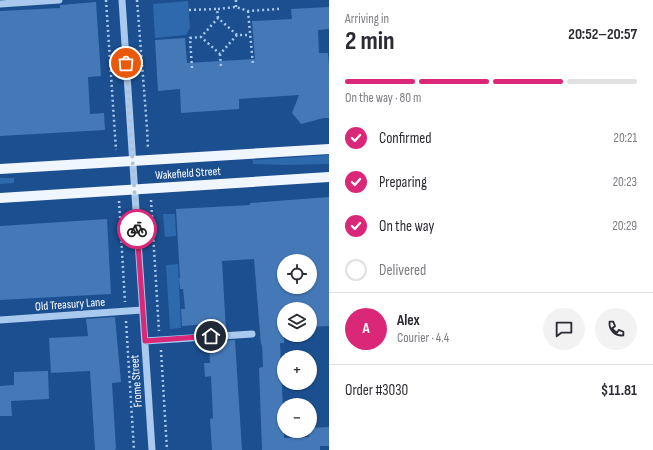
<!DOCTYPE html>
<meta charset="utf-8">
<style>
:root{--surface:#fff;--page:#f2f2f3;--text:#2b2b33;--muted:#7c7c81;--line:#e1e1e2;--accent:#db2777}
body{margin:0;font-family:"Sofia Sans Condensed",sans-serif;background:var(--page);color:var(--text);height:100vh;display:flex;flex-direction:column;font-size:15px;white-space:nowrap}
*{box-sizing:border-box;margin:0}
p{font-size:13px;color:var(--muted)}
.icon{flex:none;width:22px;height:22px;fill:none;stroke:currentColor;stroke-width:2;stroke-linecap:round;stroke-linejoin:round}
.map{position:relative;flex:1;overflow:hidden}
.details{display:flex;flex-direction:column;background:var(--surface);width:324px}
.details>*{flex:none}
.buttons{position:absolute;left:277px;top:254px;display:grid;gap:8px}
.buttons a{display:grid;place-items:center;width:40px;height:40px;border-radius:50%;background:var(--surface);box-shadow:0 1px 3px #0004;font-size:20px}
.pin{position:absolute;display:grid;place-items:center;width:34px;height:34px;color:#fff;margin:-17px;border:2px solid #fff;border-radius:50%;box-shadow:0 1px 4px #0007}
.courier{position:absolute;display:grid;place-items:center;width:40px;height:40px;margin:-20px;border:3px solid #db2777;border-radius:50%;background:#fff;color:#222;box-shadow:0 1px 5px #0007}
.head em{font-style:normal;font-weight:700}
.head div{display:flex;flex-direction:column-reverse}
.head{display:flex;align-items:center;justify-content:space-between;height:68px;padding:0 16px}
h1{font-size:26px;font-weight:700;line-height:30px}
.bar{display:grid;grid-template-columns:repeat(4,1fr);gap:6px 4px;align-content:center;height:48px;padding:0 16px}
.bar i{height:5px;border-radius:3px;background:var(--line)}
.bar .on{background:var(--accent)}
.bar p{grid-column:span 4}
.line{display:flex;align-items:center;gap:10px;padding:0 16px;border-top:1px solid var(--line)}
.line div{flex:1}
.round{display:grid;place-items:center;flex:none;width:42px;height:42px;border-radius:21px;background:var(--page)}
ol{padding:0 16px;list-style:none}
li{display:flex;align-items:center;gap:12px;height:44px}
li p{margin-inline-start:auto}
li .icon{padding:4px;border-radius:50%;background:var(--accent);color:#fff;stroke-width:4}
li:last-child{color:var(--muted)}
li i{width:22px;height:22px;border:2px solid var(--line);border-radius:50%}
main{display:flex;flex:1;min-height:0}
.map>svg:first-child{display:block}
.green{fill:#2e69ad}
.building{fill:#4478b7;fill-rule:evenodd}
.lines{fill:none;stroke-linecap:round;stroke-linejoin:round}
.path{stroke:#a9c9ee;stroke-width:2.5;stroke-dasharray:2 3;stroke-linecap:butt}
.minor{stroke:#a9c9ee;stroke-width:7}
.major{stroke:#f0f6ff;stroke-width:10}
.done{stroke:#afc1d8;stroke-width:4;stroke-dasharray:0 7.2}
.route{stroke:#db2777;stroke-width:5}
.labels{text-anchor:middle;stroke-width:3;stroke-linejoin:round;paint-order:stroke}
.street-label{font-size:12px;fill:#fff;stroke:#1b4f8f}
</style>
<main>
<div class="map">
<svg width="329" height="450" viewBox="0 0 329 450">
<rect width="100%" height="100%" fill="#1b4f8f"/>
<path class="green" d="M188,1L190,28L186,35L155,38L153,4Z
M329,155V164L286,165L253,164V160Z
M0,178H14V183L0,184Z
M163,214H175L176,236L165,237Z
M178,264L181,328L170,329L166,265Z"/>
<path class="building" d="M96,2L101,76L88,77L90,114L104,113L105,130L0,136V11L60,8V5H61Z
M329,7V29L318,30L319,53H328L329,66V118H324L301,124L292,113L299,95L239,99V109L181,113L180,89L158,91L155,40L185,38L187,63L255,59L252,21L292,19L291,9Z
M329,197V326L310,327V309H284V343H280L283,409H284V438L309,437L308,431H310V428L329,427V446H320V450H262L259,368L263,367L262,344L261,345L254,259L222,261L226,331L208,332V324L182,326L181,309H185L183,289H180L179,278H180L176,209L250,205V203ZM284,261H310V287H284Z
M107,219L111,294L0,300V226Z
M115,317L121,382L112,383L116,449L114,450H95L90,371L51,373L49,338L88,336L86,319Z
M235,340L242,450H212L210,419L213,418L211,376L205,377L204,363H210L209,342Z
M48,371L49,399L11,401L12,416H0V386L14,385V372Z"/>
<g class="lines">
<path class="path" d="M106,0L116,150
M137,0L147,128L148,149
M236,0V7
M189,10L217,9
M248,11L253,65
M218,18L217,9L236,7L248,11L279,9
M237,35L218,18L201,37L220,54L237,35H250
M220,54L221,66
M192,68L190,38L201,37
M151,200L159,331
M119,201L125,302
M126,321L134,450
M161,350L167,450"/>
<path class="minor" d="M122,0L152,450
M0,4L59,0
M0,320L142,310
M145,341L252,334"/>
<path class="major" d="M0,169L329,149
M0,198L329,177"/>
</g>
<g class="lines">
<path class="done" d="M126,63L137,229"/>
<path class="route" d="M137,229L145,341L211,336"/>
</g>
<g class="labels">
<g class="street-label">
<text transform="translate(188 173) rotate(-4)" y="4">Wakefield Street</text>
<text transform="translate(70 304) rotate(-4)" y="4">Old Treasury Lane</text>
<text transform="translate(136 381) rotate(-94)" y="4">Frome Street</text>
</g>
</g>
</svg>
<div class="buttons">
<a><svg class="icon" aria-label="locate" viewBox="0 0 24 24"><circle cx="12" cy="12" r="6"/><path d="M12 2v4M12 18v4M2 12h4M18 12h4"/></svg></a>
<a><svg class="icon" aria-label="layers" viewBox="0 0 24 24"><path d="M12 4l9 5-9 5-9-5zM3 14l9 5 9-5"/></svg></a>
<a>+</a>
<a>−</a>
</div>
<div class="pin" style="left:126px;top:63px;background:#ea580c"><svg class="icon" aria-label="bag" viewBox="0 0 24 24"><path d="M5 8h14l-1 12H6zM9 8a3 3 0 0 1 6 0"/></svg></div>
<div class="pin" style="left:211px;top:336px;background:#1f2937"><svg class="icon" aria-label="home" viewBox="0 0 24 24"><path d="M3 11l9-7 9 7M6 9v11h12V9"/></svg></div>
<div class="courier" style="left:137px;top:229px"><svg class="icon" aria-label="bike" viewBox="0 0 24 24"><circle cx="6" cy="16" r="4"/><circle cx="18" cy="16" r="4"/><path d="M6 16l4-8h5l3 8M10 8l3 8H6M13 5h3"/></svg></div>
</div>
<section class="details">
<div class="head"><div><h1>2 min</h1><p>Arriving in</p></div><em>20:52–20:57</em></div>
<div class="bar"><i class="on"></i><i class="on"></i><i class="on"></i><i></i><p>On the way · 80 m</p></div>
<ol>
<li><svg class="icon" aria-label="check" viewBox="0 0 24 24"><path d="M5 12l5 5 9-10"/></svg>Confirmed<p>20:21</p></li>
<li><svg class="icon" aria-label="check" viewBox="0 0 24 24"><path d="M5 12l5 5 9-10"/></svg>Preparing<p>20:23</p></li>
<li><svg class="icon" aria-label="check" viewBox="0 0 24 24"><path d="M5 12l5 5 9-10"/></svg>On the way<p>20:29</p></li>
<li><i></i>Delivered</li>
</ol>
<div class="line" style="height:72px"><b class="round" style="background:var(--accent);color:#fff">A</b><div><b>Alex</b><p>Courier · 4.4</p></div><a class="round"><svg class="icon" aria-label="chat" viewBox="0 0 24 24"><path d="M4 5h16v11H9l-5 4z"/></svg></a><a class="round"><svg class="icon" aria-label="phone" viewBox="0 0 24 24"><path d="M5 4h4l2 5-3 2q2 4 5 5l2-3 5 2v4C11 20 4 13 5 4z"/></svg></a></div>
<div class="line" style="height:52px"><div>Order #3030</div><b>$11.81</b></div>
</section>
</main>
